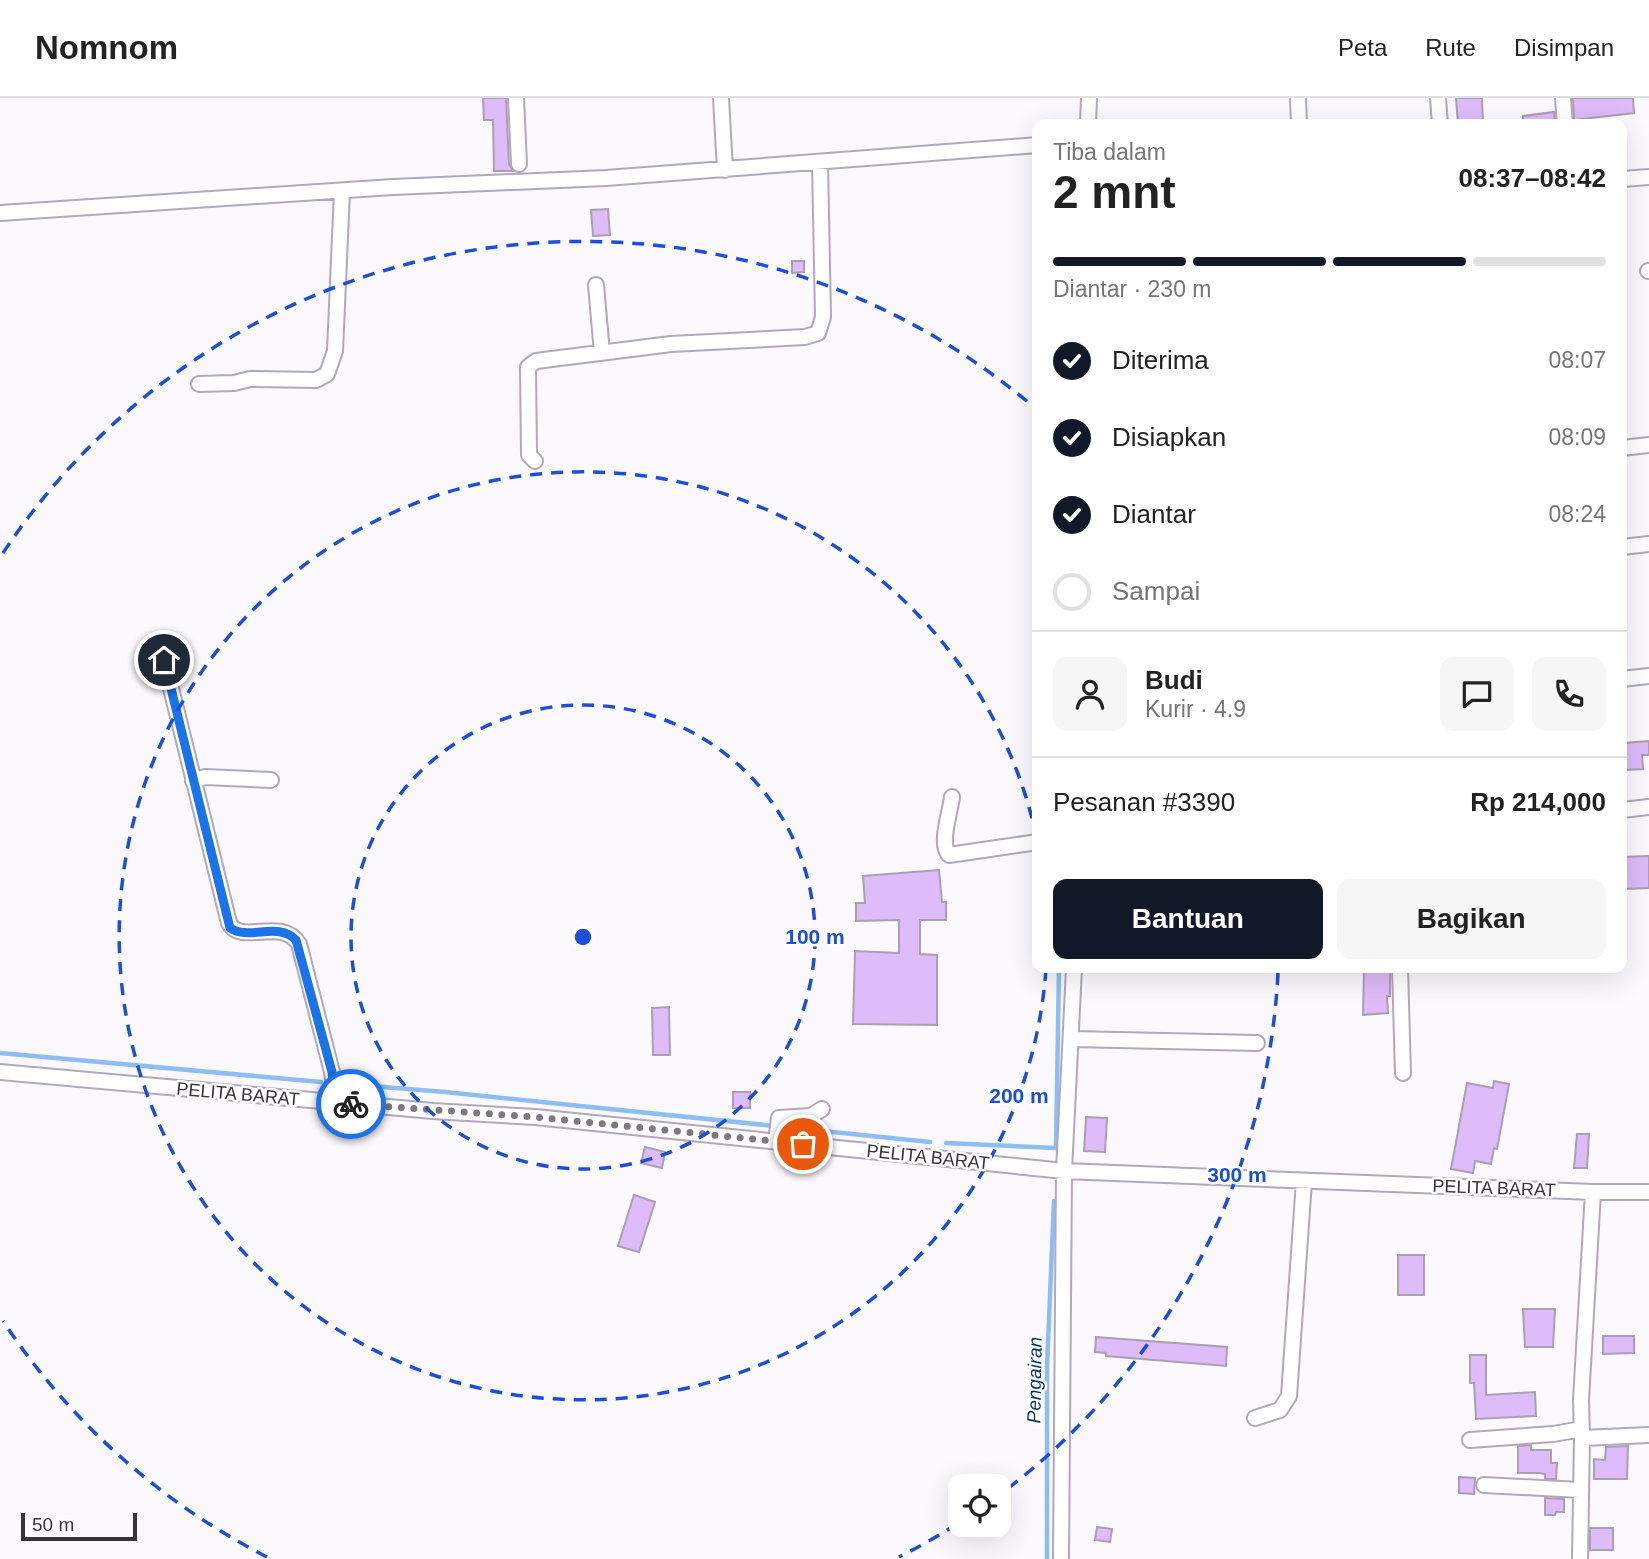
<!DOCTYPE html>
<html lang="id">
<meta charset="utf-8">
<style>
:root{--surface:#fff;--page:#f6f6f6;--text:#222;--muted:#767676;--line:#e0e0e0;--accent:#111827}
body{margin:0;font-family:Arial,sans-serif;background:var(--page);color:var(--text);height:100vh;display:flex;flex-direction:column;font-size:26px;white-space:nowrap}
*{box-sizing:border-box;margin:0}
p{font-size:23px;color:var(--muted)}
.icon{flex:none;width:38px;height:38px;fill:none;stroke:currentColor;stroke-width:2;stroke-linecap:round;stroke-linejoin:round}
.map{position:relative;flex:1;overflow:hidden}
.details{position:absolute;left:1032px;top:21px;width:595px;height:854px;display:flex;flex-direction:column;background:var(--surface);border-radius:14px;box-shadow:0 7px 28px #0002}
.details>*{flex:none}
.fabs{position:absolute;left:948px;top:1376px;display:grid;gap:14px}
.fabs a{display:grid;place-items:center;width:63px;height:63px;border-radius:14px;background:var(--surface);box-shadow:0 7px 28px #0002;font-size:35px}
.scale{position:absolute;left:21px;bottom:18px;width:116px;box-sizing:border-box;padding-left:7px;border:4px solid #39343c;border-top:0;font-size:19px;line-height:24px;white-space:nowrap;color:#39343c;-webkit-text-stroke:5px #fff;paint-order:stroke}
.pin{position:absolute;display:grid;place-items:center;width:60px;height:60px;color:#fff;margin:-30px;border:4px solid #fff;border-radius:50%;box-shadow:0 2px 7px #0007}
.courier{position:absolute;display:grid;place-items:center;width:70px;height:70px;margin:-35px;border:5px solid #1a73e8;border-radius:50%;background:#fff;color:#222;box-shadow:0 2px 9px #0007}
.summary em{font-style:normal;font-weight:800}
.summary div{display:flex;flex-direction:column-reverse}
.summary{display:flex;align-items:center;justify-content:space-between;height:119px;padding:0 21px}
h1{font-size:46px;font-weight:800;line-height:52px}
.bar{display:grid;grid-template-columns:repeat(4,1fr);gap:10px 7px;align-content:center;height:84px;padding:0 21px}
.bar i{height:9px;border-radius:5px;background:var(--line)}
.bar .active{background:var(--accent)}
.bar p{grid-column:span 4}
.line{display:flex;align-items:center;gap:18px;padding:0 21px;border-top:2px solid var(--line)}
.line div{flex:1}
.round{display:grid;place-items:center;flex:none;width:74px;height:74px;border-radius:14px;background:var(--page)}
ol{padding:0 21px;list-style:none}
li{display:flex;align-items:center;gap:21px;height:77px}
li p{margin-inline-start:auto}
li .icon{padding:7px;border-radius:50%;background:var(--accent);color:#fff;stroke-width:4}
li:last-child{color:var(--muted)}
li i{width:38px;height:38px;border:4px solid var(--line);border-radius:50%}
.cta{display:flex;gap:14px;margin-top:auto;padding:14px 21px}
.cta a{flex:1;height:80px;border-radius:14px;background:var(--accent);color:#fff;font-size:28px;font-weight:800;line-height:80px;text-align:center}
.cta a+a{background:var(--page);color:var(--text)}
header{display:flex;align-items:center;gap:42px;box-sizing:border-box;height:98px;padding:0 35px;background:var(--surface);border-bottom:2px solid var(--line)}
header strong{font-size:33px}
nav{display:flex;gap:38px;margin-inline-start:auto;font-size:24px}
.map>svg:first-child{display:block}
.lines{fill:none;stroke-linecap:round;stroke-linejoin:round}
.stream{stroke:#8ebdf3;stroke-width:4.5}
.building{fill:#debbf9;stroke:#aa9fb3;stroke-width:2}
.street-casing{stroke:#b2a7bb;stroke-width:18}
.street{stroke:#fff;stroke-width:14}
.done{stroke:#7d7980;stroke-width:7;stroke-dasharray:0 12.6}
.route{stroke:#1a73e8;stroke-width:9}
.ring{fill:none;stroke:#1d4ed8;stroke-width:3.5;stroke-dasharray:12 9}
.labels{text-anchor:middle;stroke-width:5;stroke-linejoin:round;paint-order:stroke}
.street-label{font-size:18px;fill:#39343c;stroke:#fff}
.water-label{font-size:19px;font-style:italic;fill:#063969;stroke:#fff}
.centre{fill:#1d4ed8;stroke:#fff;stroke-width:3.5}
.ring-label{font-size:21px;text-anchor:middle;font-weight:bold;fill:#1d4ed8;stroke:#fff;stroke-width:5;stroke-linejoin:round;paint-order:stroke}
</style>
<header>
<strong>Nomnom</strong>
<nav><a>Peta</a><a>Rute</a><a>Disimpan</a></nav>
</header>
<div class="map">
<svg width="1649" height="1461" viewBox="0 0 1649 1461">
<rect width="100%" height="100%" fill="#fcf9fe"/>
<g class="lines">
<path class="stream" d="M0,955L321,984
M347,986L445,994L930,1044
M946,1045L1056,1050L1059,870
M1047,1461V1269L1054,1103"/>
</g>
<path class="building" d="M483,0H506L509,66L513,73H494L493,22H484Z
M1456,0H1482L1483,26H1458Z
M1573,0H1633L1634,15L1574,22Z
M1554,14L1555,26H1523V18Z
M608,111L610,137L593,138L591,112Z
M792,163H804V174L792,175Z
M1649,643V657H1642L1643,671L1626,672L1624,645Z
M1649,758V790L1626,791V781H1622V759Z
M939,772L942,804H946V822H920V856L937,857V927L853,926L855,853L899,855V822L856,823V805H865L863,778Z
M1364,870H1390V898H1387L1388,915L1363,917Z
M669,909L670,957H653L652,910Z
M1494,983L1509,986L1497,1051L1494,1050L1491,1066L1475,1063L1473,1075L1451,1071L1467,985L1493,990Z
M733,994H750V1010H733Z
M1086,1019L1107,1020L1105,1054L1084,1053Z
M1577,1036H1589L1587,1070H1574Z
M645,1049L665,1054L662,1070L641,1065Z
M634,1097L655,1104L639,1154L618,1148Z
M1398,1157H1424V1197H1398Z
M1523,1211H1555L1553,1249H1525Z
M1603,1238H1634V1255L1603,1256Z
M1096,1239L1227,1249L1226,1268L1106,1258V1255L1095,1254Z
M1470,1257H1486V1297L1535,1294L1536,1318L1476,1321L1474,1285H1470Z
M1531,1347V1352H1551V1365H1557L1556,1381H1545V1376L1539,1375H1518V1348Z
M1628,1348L1627,1381H1594V1361L1605,1362L1606,1349Z
M1459,1379L1475,1380L1474,1396L1459,1395Z
M1545,1400L1564,1401V1414H1556L1555,1417H1545Z
M1097,1429L1112,1431L1110,1444L1095,1442Z
M1590,1430H1613V1452H1590Z"/>
<g class="lines">
<g class="street-casing">
<path id="street" d="M516,0L519,66
M721,0L725,72
M1298,0L1299,26
M1438,0L1440,26
M1563,0L1565,26
M1088,26L1089,0
M1622,81L1649,79
M0,115L393,89L606,80L1038,47
M1648,173H1649
M596,187L602,255
M199,286L234,285L250,281L316,282L327,276L335,253L342,93
M1622,350L1649,347
M535,363L529,357L528,269L536,263L671,246L805,239L818,235L823,219L820,65
M1622,449L1649,446
M164,562L229,825C241,848 281,818 299,846L332,974L336,1004
M1622,581L1649,578
M193,683L205,679L271,682
M952,699C950,715 939,746 949,757L1038,744
M1622,712L1649,709
M1400,870L1403,975
M1071,941L1257,945
M0,974L433,1013L535,1019L1064,1073L1593,1094H1649
M776,1044L779,1020L811,1018L822,1011
M1593,1094L1581,1302L1582,1340L1649,1337
M1255,1320L1280,1312L1289,1298L1304,1083
M1470,1342L1553,1336L1582,1331
M1484,1387L1580,1392
M1061,1461L1064,1073L1074,870
M1580,1461L1582,1340"/>
</g>
<use href="#street" class="street"/>
</g>
<g class="lines">
<path class="done" d="M351,1006L535,1019L803,1046"/>
<path class="route" d="M164,562L230,830C250,843 278,823 296,842L332,974L335,1004L351,1006"/>
</g>
<g class="ring">
<circle cx="583" cy="839" r="232"/>
<path d="M1046 871A464 464 0 1 1 1038 746"/>
<path d="M1278 875A696 696 0 0 1 1002 1395M957 1426A696 696 0 0 1 899 1459M267 1459A696 696 0 0 1 3 1223M3 455A696 696 0 0 1 1035 310"/>
</g>
<g class="labels">
<g class="street-label">
<text transform="translate(238 996) rotate(5)" y="6">PELITA BARAT</text>
<text transform="translate(928 1059) rotate(6)" y="6">PELITA BARAT</text>
<text transform="translate(1494 1090) rotate(2)" y="6">PELITA BARAT</text>
</g>
<g class="water-label">
<text transform="translate(1034 1282) rotate(-89)" y="7">Pengairan</text>
</g>
</g>
<circle cx="583" cy="839" r="10" class="centre"/>
<g class="ring-label">
<text x="815" y="846">100 m</text>
<text x="1019" y="1005">200 m</text>
<text x="1237" y="1084">300 m</text>
</g>
</svg>
<div class="fabs">
<a><svg class="icon" aria-label="locate" viewBox="0 0 24 24"><circle cx="12" cy="12" r="6"/><path d="M12 2v4M12 18v4M2 12h4M18 12h4"/></svg></a>
</div>
<div class="scale">50 m</div>
<div class="pin" style="left:803px;top:1046px;background:#ea580c"><svg class="icon" aria-label="bag" viewBox="0 0 24 24"><path d="M5 8h14l-1 12H6zM9 8a3 3 0 0 1 6 0"/></svg></div>
<div class="pin" style="left:164px;top:562px;background:#1f2937"><svg class="icon" aria-label="home" viewBox="0 0 24 24"><path d="M3 11l9-7 9 7M6 9v11h12V9"/></svg></div>
<div class="courier" style="left:351px;top:1006px"><svg class="icon" aria-label="bike" viewBox="0 0 24 24"><circle cx="6" cy="16" r="4"/><circle cx="18" cy="16" r="4"/><path d="M6 16l4-8h5l3 8M10 8l3 8H6M13 5h3"/></svg></div>
<section class="details">
<div class="summary"><div><h1>2 mnt</h1><p>Tiba dalam</p></div><em>08:37–08:42</em></div>
<div class="bar"><i class="active"></i><i class="active"></i><i class="active"></i><i></i><p>Diantar · 230 m</p></div>
<ol>
<li><svg class="icon" aria-label="check" viewBox="0 0 24 24"><path d="M5 12l5 5 9-10"/></svg>Diterima<p>08:07</p></li>
<li><svg class="icon" aria-label="check" viewBox="0 0 24 24"><path d="M5 12l5 5 9-10"/></svg>Disiapkan<p>08:09</p></li>
<li><svg class="icon" aria-label="check" viewBox="0 0 24 24"><path d="M5 12l5 5 9-10"/></svg>Diantar<p>08:24</p></li>
<li><i></i>Sampai</li>
</ol>
<div class="line" style="height:126px"><a class="round"><svg class="icon" aria-label="person" viewBox="0 0 24 24"><circle cx="12" cy="8" r="4"/><path d="M4 21q1-7 8-7t8 7"/></svg></a><div><b>Budi</b><p>Kurir · 4.9</p></div><a class="round"><svg class="icon" aria-label="chat" viewBox="0 0 24 24"><path d="M4 5h16v11H9l-5 4z"/></svg></a><a class="round"><svg class="icon" aria-label="phone" viewBox="0 0 24 24"><path d="M5 4h4l2 5-3 2q2 4 5 5l2-3 5 2v4C11 20 4 13 5 4z"/></svg></a></div>
<div class="line" style="height:91px"><div>Pesanan #3390</div><b>Rp 214,000</b></div>
<div class="cta"><a>Bantuan</a><a>Bagikan</a></div>
</section>
</div>
